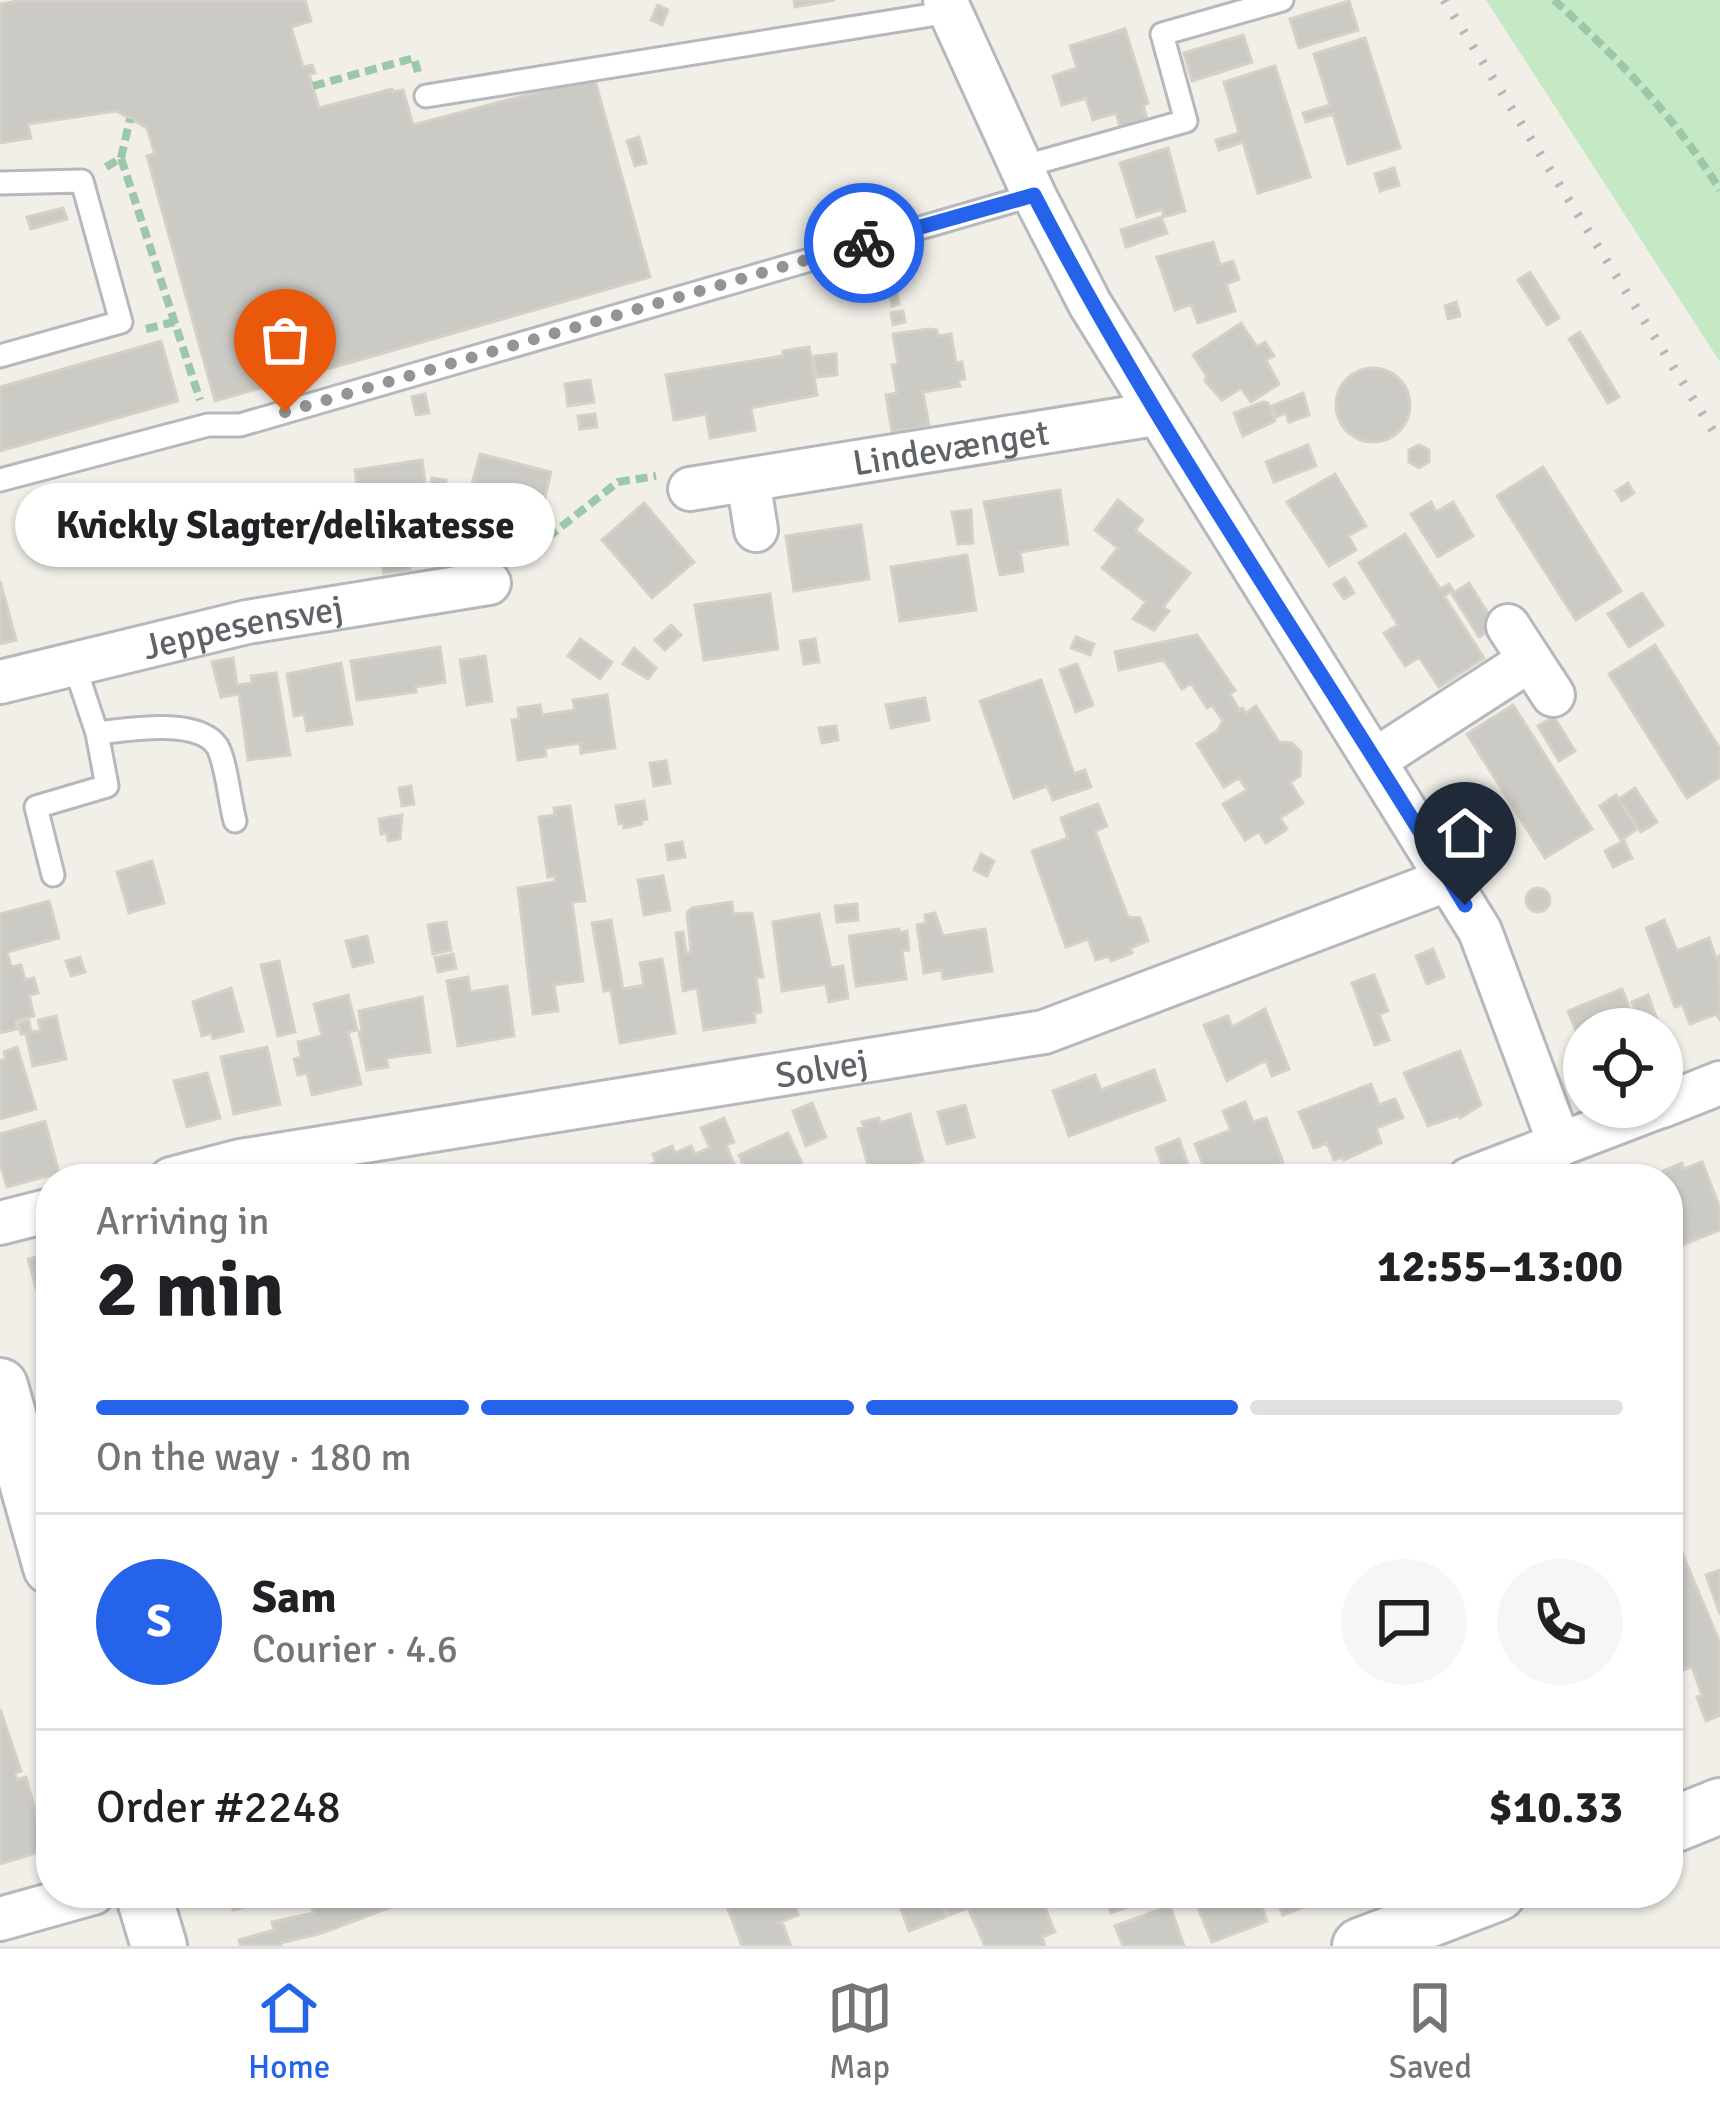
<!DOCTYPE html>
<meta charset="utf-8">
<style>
:root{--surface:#fff;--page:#f6f6f6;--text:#202124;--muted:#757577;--line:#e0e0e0;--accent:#2563eb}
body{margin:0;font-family:Signika,sans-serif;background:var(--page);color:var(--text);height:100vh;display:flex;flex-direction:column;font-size:45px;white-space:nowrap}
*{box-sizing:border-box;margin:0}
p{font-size:39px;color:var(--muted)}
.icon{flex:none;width:66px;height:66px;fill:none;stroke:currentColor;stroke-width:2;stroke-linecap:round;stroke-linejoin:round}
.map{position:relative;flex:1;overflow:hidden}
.drawer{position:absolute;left:36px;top:1164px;width:1647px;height:744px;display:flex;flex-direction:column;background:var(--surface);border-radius:48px;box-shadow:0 3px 9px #0004}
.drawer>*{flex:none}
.buttons{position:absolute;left:1563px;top:1008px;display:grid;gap:24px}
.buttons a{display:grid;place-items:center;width:120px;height:120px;border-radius:50%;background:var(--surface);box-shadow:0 3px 9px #0004;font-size:60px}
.pin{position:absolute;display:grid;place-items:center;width:102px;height:102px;color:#fff;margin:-123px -51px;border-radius:50% 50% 50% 0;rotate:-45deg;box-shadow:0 0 12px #0007}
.pin .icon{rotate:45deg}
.courier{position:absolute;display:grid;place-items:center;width:120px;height:120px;margin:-60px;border:9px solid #2563eb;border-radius:50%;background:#fff;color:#222;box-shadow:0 3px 15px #0007}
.bubble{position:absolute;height:84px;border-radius:42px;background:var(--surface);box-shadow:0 3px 9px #0004;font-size:39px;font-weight:800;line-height:84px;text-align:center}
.headline em{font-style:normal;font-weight:800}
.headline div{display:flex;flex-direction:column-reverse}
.headline{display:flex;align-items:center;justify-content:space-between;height:204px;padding:0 60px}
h1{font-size:78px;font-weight:800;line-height:90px}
.bar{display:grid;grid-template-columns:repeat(4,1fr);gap:18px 12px;align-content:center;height:144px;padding:0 60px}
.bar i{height:15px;border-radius:9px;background:var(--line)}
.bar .current{background:var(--accent)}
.bar p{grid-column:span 4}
.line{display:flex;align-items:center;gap:30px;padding:0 60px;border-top:3px solid var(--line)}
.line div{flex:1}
.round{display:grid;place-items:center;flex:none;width:126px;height:126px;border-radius:63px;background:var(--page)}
.menu{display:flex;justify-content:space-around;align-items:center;height:168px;border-top:3px solid var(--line);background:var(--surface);font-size:33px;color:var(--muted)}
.menu a{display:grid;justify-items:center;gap:6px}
.menu .current{color:var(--accent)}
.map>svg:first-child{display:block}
.green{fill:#c5e8c5}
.building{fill:#cccac5;stroke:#d6d1c6;stroke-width:3}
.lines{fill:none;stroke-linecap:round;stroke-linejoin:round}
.service-casing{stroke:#b5b8bc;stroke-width:27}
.minor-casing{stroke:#b5b8bc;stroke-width:48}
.tertiary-casing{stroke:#b5b8bc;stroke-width:60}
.path{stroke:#9cc7a9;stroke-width:8;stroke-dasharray:12 6;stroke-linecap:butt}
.service{stroke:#fff;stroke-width:21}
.minor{stroke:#fff;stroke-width:42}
.tertiary{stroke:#fff;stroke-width:54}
.rail{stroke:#b6b7b8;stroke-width:9;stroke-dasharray:3 15;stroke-linecap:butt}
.done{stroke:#929495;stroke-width:12;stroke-dasharray:0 21.6}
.route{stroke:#2563eb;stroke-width:15}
.labels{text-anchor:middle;stroke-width:12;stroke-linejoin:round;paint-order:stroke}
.street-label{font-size:36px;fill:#5f6368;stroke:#fff}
</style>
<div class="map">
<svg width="1720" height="1946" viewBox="0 0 1720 1946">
<rect width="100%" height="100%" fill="#f1efe8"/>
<path class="green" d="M1486,0H1720V362Z"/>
<path class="building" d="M24,0H305L311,21L291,27L303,67L312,65L315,73L309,74L319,108L392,89L393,92L403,90L413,125L594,77L650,277L215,401L147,156L155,154L147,128L116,111L28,124L31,138L0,143V4Z
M794,0H835L795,7Z
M1349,1L1358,30L1299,48L1290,19Z
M658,5L668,10L662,25L651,20Z
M1125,29L1148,103L1143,105L1147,119L1120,127L1116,113L1093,120L1086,98L1062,105L1053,76L1077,68L1070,46Z
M1243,35L1252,62L1192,81L1184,53Z
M1365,38L1400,148L1348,164L1333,114L1306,122L1303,113L1330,105L1314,54Z
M1275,66L1310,177L1258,193L1243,142L1219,150L1216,140L1239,133L1224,82Z
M639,137L646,163L635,166L627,141Z
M1168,148L1185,211L1164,217L1162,209L1137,217L1120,163Z
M1394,168L1399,185L1380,191L1375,174Z
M63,208L67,219L31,229L27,217Z
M1161,217L1167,233L1126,247L1121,230Z
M1213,242L1220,265L1233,261L1239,279L1226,284L1235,311L1198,323L1191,304L1175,310L1157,257Z
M1530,272L1559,318L1547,325L1518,280Z
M893,274L899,304L892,306L886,276Z
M1456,302L1460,316L1448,319L1445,306Z
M903,311L905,322L893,325L891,313Z
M1241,323L1257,347L1265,342L1274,356L1266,360L1279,384L1251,402L1241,388L1222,400L1205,381L1206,375L1193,355Z
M929,329L937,330L938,336L951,334L956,363L962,362L965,379L958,380L960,386L923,392L929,426L892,432L886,395L897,393L892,365L898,364L893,334Z
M1580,332L1619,397L1608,403L1569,339Z
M161,341L178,401L0,451V387Z
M809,347L817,395L751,408L755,430L710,438L706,414L674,420L666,375L783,356V351Z
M836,354L837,375L816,377L814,356Z
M1336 405a37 37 0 1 1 74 0a37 37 0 1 1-74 0Z
M590,380L594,402L568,406L565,384Z
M1303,393L1309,415L1289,422L1286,413L1276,417L1272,406Z
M425,394L429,413L416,415L412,397Z
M1263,402L1268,403L1275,421L1243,436L1234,413Z
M595,414L597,427L580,429L578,416Z
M1308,445L1316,466L1274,482L1266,462Z
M1419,445L1429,450V462L1419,468L1409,462V450Z
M480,454L551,472L541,514L469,495Z
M422,460L431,524L403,528L410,569L384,573L381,556L340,562L334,521L362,518L355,470Z
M1543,467L1621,591L1576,620L1497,496Z
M1335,474L1366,526L1348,536L1356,550L1329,566L1287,502Z
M432,478L446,480L445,491L430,488Z
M1628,483L1634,493L1622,501L1616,491Z
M1060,490L1068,544L1020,552L1023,571L1000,575L984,502Z
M1118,500L1143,520L1135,530L1190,573L1163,607L1169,611L1154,630L1133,619L1146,602L1102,568L1118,548L1095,530Z
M1431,502L1436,512L1453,502L1473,536L1438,557L1411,514Z
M644,503L694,562L652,598L602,540Z
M971,510L973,543L958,544L952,512Z
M861,525L869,579L794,591L786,536Z
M1405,534L1440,589L1449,584L1453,590L1444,596L1484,658L1439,687L1419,657L1405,666L1384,633L1398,625L1359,563Z
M967,555L976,610L900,621L891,567Z
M1345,578L1354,593L1344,599L1334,584Z
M0,581L16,640L0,644Z
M1469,583L1496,626L1479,637L1452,594Z
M1642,593L1663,625L1629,647L1608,614Z
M770,594L778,649L704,660L695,605Z
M671,625L681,635L665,650L655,640Z
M1197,635L1235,690L1230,694L1239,710L1242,708L1246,713L1256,706L1279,742L1292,743L1301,752L1300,776L1290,782L1303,803L1280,818L1287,829L1266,843L1259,832L1245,840L1223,804L1247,790L1239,778L1224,787L1197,744L1217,731L1223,721L1212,705L1207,708L1191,683L1182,689L1164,660L1119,670L1115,652Z
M1076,637L1094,644L1090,655L1071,648Z
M580,639L612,662L600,679L568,656Z
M815,639L819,662L804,664L800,641Z
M1655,645L1720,749V777L1687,798L1609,674Z
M440,647L445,682L415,687L416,692L357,700L351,661Z
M634,648L656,668L648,679L623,664Z
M485,656L492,701L467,705L460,660Z
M233,658L237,685L252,683L251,676L276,673L290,755L248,760L239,694L221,697L212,662Z
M341,663L352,724L307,731L304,714L294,716L287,674Z
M1077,664L1093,705L1076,712L1060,670Z
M1041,680L1074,774L1085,770L1091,787L1053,800L1047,786L1014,798L980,701Z
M607,695L615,748L581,753L580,743L545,748L546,756L518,760L512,720L519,719L518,708L540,705L542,715L575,710L573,700Z
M925,698L929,720L891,728L886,705Z
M1513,705L1592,829L1545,858L1467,734Z
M1554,717L1575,751L1559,761L1538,726Z
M836,726L838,740L822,743L819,728Z
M666,761L670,783L654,786L650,763Z
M411,786L414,804L402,806L399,788Z
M1635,788L1657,822L1641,832L1619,799Z
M1616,795L1637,829L1621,840L1600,806Z
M644,801L647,819L642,820V824L624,828V823L619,824L616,806Z
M1098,804L1107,826L1095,831L1128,917L1140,918L1148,941L1130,948L1132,953L1111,961L1109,956L1096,960L1088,939L1066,947L1032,851L1068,838L1061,818Z
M570,806L585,901L572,902L583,981L554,985L558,1011L533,1014L518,888L555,882V876L548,877L539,817L555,815L554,808Z
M402,815L400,839L388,841L387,833L381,834L379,819Z
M1624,841L1632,858L1613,867L1605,851Z
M682,842L685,857L668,860L666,845Z
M981,854L994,861L987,876L974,870Z
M152,861L164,903L129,913L117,872Z
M663,876L670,910L644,915L638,880Z
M1526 900a12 12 0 1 1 24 0a12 12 0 1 1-24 0Z
M49,901L59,938L7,952L11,967L21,965L25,980L34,978L38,993L29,995L34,1016L15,1021L17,1029L0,1033V914Z
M732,902L733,914L752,913L763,977H756L761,1012L754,1013L755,1022L704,1030L697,988L683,991L676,933L683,932L686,953L691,952L687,913L692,908Z
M857,904L858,920L837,922L835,906Z
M935,913L943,936L985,929L992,971L943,979L942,970L924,973L917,925L926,923L925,915Z
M819,914L831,968L843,966L848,998L829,1002L826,984L782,991L773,922Z
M611,920L623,989L644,985L640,963L662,959L675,1033L620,1043L611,990L604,991L592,923Z
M1664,920L1677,951L1709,938L1716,958L1719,956L1720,1020L1716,1014L1690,1024L1682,1004L1675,1007L1646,928Z
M446,922L451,950L433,954L428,925Z
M899,929L900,933L907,931L909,950L902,951L906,979L856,986L849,936Z
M367,936L373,962L353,967L346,941Z
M1433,949L1444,977L1427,984L1416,956Z
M453,954L456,968L438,972L435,958Z
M80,957L85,972L71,976L66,961Z
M279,961L295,1032L278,1036L261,965Z
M1374,975L1388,1011L1379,1014L1389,1040L1375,1045L1352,983Z
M468,977L470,992L507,986L514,1036L458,1046L447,981Z
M231,988L243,1031L213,1039L211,1033L202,1036L193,1002Z
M1622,989L1638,1029H1584V1050L1568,1011Z
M348,995L357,1030L348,1032L361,1084L312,1095L307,1073L298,1075L294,1059L301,1057L298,1042L322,1036L314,1004Z
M1648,995L1660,1028L1657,1029H1642L1632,1002Z
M422,997L430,1052L386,1058L388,1067L367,1070L359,1032L362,1031L359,1011Z
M1265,1009L1289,1069L1272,1076L1266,1060L1227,1081L1204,1025L1228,1016L1232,1027Z
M56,1016L66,1059L33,1066L26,1034H21L19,1023L29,1021L31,1032L41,1031L38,1020Z
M17,1047L36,1109L0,1119V1061L6,1059L4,1052Z
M267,1047L280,1104L234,1114L221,1057Z
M1460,1051L1481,1105L1460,1118L1459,1115L1428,1126L1404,1073Z
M1154,1070L1165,1100L1069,1136L1053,1091L1095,1075L1101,1090Z
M207,1073L220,1118L187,1127L174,1081Z
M1371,1084L1379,1105L1395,1099L1403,1118L1376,1128L1381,1143L1344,1160L1343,1157L1334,1160L1327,1143L1314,1148L1299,1112Z
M1245,1102L1253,1122L1266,1118L1283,1162L1240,1179H1209L1195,1144L1231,1130L1223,1111Z
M812,1103L826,1137L806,1146L793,1111Z
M965,1105L974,1137L947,1144L938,1112Z
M910,1114L923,1161L871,1176L858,1129L864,1127L862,1122L879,1118L880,1123Z
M724,1118L734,1142L726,1145L739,1175L731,1179H640L636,1171L656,1162L653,1154L672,1146L675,1153L691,1146L695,1154L710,1148L701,1128Z
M45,1121L59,1173L7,1187L0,1163V1134Z
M788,1133L809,1179H750L739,1155Z
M1179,1139L1193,1179H1132L1163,1167L1156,1148Z
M1702,1162L1720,1208V1230L1682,1245L1668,1211V1179H1659L1665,1176L1663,1171L1682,1163L1684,1169Z
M570,1169L572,1179H520Z
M449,1171L450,1179H423V1175Z
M51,1253V1306L42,1309L28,1259Z
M1680,1548L1720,1643V1715L1706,1721L1697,1697L1702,1695L1692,1667L1679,1671L1671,1651L1668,1652V1552Z
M1720,1570V1614L1706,1575Z
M0,1709L21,1771L15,1773L17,1780L26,1777L46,1850L0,1864Z
M228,1893H283L284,1896L233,1910Z
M335,1893H389L394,1906L322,1933L280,1943L281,1946H241L239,1940L274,1930L272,1922L314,1913L310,1903Z
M722,1893H797L801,1903L795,1906L798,1915L778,1923L783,1925L791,1946H742Z
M895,1893H937L946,1917L909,1931Z
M939,1893H983L984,1897L994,1893H1039L1055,1932L1042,1937L1045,1946H985L968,1908L949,1915Z
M1104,1893H1163L1111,1913Z
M1192,1893H1257L1267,1921L1212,1942Z
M1274,1893H1339L1283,1915Z
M1170,1906L1184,1946H1123L1115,1926Z"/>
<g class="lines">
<g class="service-casing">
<path id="service" d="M426,96L950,12
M1021,167L1186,121L1162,34L1282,0
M0,183L82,181L121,322L0,356
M0,480L208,425H240L1034,195
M74,664L97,733C127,730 197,717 217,746C226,761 230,803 235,821
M53,875L36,807L107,786L97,733"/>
</g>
<g class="minor-casing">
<g id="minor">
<path d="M945,0L1034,195L1090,304L1480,931L1560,1145"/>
<path d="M748,480L756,530"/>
<path id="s1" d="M690,489L1155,414"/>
<path d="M1530,660L1553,695"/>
<path id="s2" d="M0,682L247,622L489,583"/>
<path d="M1375,760L1530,660L1508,626"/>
<path d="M1662,1106L1720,1083"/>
<path id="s3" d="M171,1179L240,1161L1044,1032L1449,879"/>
<path d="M1469,1179L1658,1107"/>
<path d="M0,1223L51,1210"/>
<path d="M0,1919L93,1893"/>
</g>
</g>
<g class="tertiary-casing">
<path id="tertiary" d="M0,1386L51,1567
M1668,1827L1720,1806
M143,1893L159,1946
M1360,1946L1498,1893"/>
</g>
<path class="path" d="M1554,0C1617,57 1675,117 1720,190
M313,86L414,58L418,72
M121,158L130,119
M106,167L121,158L200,400
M146,329L174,322
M519,560L618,482L656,476"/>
<use href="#service" class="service"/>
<use href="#minor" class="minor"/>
<use href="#tertiary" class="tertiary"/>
<path class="rail" d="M1444,0L1720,442"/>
</g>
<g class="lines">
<path class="done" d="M285,412L864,243"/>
<path class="route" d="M864,243L1034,195C1161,441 1322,667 1465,905"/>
</g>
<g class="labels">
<g class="street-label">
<text dy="13" stroke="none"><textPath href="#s1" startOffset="264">Lindevænget</textPath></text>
<text dy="13" stroke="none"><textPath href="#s2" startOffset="249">Jeppesensvej</textPath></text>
<text dy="13" stroke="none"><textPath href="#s3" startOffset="660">Solvej</textPath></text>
</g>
</g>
</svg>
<div class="buttons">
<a><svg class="icon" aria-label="locate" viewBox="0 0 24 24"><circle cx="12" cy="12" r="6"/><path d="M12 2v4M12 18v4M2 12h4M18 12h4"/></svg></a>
</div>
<div class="pin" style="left:285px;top:412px;background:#ea580c"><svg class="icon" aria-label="bag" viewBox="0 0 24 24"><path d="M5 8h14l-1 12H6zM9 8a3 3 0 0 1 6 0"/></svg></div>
<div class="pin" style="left:1465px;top:905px;background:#1f2937"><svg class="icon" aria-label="home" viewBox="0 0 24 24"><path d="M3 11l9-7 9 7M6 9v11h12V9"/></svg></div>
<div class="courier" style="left:864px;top:243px"><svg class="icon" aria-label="bike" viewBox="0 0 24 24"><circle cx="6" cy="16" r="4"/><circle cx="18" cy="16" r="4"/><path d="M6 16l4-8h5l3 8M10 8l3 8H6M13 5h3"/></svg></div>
<div class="bubble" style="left:15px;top:483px;width:540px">Kvickly Slagter/delikatesse</div>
<section class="drawer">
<div class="headline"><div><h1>2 min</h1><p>Arriving in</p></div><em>12:55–13:00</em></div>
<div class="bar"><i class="current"></i><i class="current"></i><i class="current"></i><i></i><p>On the way · 180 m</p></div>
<div class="line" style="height:216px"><b class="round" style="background:var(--accent);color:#fff">S</b><div><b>Sam</b><p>Courier · 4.6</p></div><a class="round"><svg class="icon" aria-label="chat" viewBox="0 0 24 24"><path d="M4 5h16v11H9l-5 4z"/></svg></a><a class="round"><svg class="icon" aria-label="phone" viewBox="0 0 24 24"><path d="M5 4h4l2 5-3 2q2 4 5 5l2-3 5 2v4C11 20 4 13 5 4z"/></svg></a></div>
<div class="line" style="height:156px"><div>Order #2248</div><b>$10.33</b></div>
</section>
</div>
<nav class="menu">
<a class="current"><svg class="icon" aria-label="home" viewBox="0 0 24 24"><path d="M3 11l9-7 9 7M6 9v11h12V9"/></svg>Home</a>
<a><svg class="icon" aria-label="map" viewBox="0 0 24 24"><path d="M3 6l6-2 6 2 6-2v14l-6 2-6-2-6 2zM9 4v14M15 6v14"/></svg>Map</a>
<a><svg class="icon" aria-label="saved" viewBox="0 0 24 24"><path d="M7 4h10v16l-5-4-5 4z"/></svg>Saved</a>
</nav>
